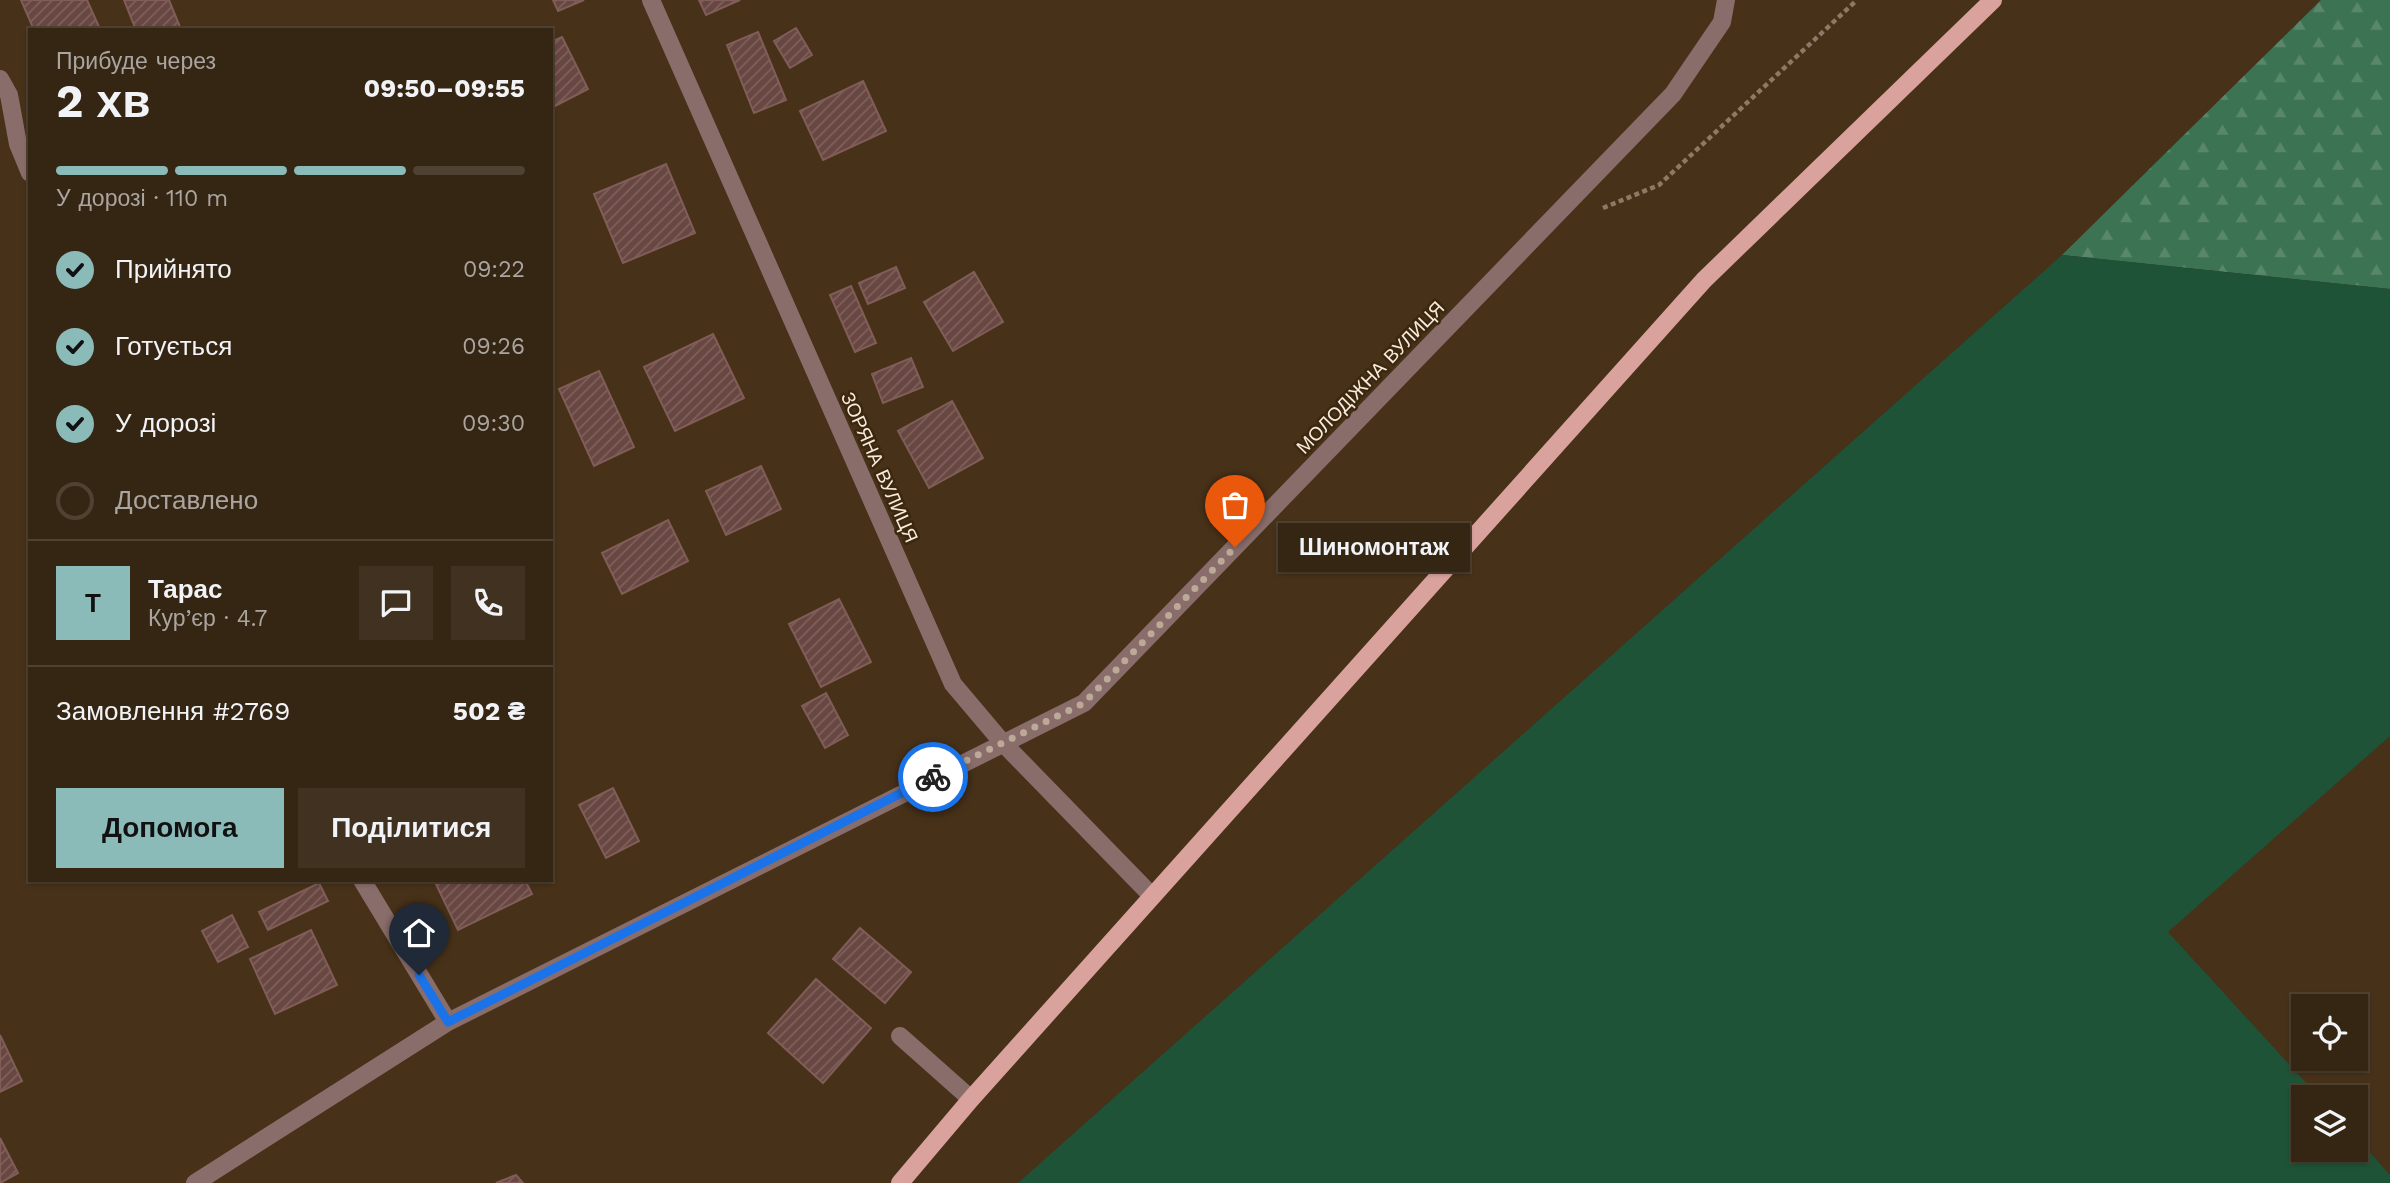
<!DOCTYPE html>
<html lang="uk">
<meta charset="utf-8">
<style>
:root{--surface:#352513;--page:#403121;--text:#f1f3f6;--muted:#aaa5a0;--line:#4f4233;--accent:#8bbbb9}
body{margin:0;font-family:"Work Sans",sans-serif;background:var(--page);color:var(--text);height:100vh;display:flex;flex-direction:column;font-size:26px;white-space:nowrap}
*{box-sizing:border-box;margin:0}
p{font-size:23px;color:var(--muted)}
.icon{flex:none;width:38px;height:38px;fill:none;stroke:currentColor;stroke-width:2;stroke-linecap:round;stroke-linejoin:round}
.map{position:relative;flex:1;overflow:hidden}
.side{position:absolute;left:28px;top:28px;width:525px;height:854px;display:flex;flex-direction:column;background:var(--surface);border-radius:0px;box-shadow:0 2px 5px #0004,0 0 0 2px var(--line)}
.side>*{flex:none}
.controls{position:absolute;left:2291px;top:994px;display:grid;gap:14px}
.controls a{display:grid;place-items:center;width:77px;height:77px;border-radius:0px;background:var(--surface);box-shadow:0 2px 5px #0004,0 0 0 2px var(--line);font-size:35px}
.pin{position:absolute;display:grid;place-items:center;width:60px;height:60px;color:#fff;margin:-72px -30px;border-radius:50% 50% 50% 0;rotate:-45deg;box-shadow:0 0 7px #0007}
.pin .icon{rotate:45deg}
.courier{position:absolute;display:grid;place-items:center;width:70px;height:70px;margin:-35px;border:5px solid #1a73e8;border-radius:50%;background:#fff;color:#222;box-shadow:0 2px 9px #0007}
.bubble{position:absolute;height:49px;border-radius:0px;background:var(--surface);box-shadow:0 2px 5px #0004,0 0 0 2px var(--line);font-size:23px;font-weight:700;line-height:49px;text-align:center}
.head em{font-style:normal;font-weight:700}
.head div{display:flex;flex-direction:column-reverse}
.head{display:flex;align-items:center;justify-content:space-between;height:119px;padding:0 28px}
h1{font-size:46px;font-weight:700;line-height:52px}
.bar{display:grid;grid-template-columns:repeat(4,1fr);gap:10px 7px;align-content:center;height:84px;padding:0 28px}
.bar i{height:9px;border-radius:5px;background:var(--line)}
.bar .selected{background:var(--accent)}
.bar p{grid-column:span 4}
.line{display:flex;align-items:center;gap:18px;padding:0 28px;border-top:2px solid var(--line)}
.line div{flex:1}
.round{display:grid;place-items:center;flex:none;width:74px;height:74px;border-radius:0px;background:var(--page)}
ol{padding:0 28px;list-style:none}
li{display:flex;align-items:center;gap:21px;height:77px}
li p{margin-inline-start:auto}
li .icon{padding:7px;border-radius:50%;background:var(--accent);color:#111;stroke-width:4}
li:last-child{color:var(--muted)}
li i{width:38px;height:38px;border:4px solid var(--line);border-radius:50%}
.primary-button{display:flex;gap:14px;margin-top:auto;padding:14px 28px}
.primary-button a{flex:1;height:80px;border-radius:0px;background:var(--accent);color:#111;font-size:28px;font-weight:700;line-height:80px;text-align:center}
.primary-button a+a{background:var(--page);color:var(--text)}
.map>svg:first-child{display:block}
.forest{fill:url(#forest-firs)}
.garden{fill:#1e5337}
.building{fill:url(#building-hatch);stroke:#815d58;stroke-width:2}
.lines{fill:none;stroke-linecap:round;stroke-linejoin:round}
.path{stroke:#8d7a66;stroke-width:4.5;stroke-dasharray:5 3.5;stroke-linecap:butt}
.minor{stroke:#896d6a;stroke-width:18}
.major{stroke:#daa29d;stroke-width:18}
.done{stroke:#bbaa98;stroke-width:7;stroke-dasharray:0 12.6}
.route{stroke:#1a73e8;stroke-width:9}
.labels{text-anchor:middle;stroke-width:5;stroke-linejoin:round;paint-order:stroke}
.street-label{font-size:19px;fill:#f9ebdd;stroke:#3c270f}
</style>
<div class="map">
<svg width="2390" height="1183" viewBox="0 0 2390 1183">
<defs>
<pattern id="forest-firs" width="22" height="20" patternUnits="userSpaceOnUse" patternTransform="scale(1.75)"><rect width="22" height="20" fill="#3b7353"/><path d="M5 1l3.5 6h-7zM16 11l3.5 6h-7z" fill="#58876b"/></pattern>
<pattern id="building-hatch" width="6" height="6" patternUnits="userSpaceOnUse" patternTransform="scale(1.75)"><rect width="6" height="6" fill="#684641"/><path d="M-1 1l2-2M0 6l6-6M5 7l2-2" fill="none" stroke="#7e615c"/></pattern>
</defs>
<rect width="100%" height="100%" fill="#473119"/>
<path class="forest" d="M2321,0H2390V289L2062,255Z"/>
<path class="garden" d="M2062,255L2390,289V736L2168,932L2319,1097H2303V1150H2356V1137L2390,1175V1183H1018Z"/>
<path class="building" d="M21,0H87L100,29L34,30Z
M124,0H169L180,27L173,30H136Z
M553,0H584L558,11Z
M699,0H740L706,15Z
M796,28L812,55L790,68L774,41Z
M758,32L786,100L754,113L727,45Z
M562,37L588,89L551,108V42Z
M863,81L886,131L823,160L800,111Z
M666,164L695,233L623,263L594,194Z
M896,267L905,288L868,304L859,283Z
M974,272L1003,322L953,351L924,302Z
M851,286L876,343L855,352L830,295Z
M713,334L744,398L675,431L644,367Z
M911,358L923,387L883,403L872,374Z
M599,371L634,447L594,466L559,389Z
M952,401L983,458L929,488L898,431Z
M761,466L781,509L726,535L706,491Z
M668,520L688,561L622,594L602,553Z
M839,599L871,662L821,687L789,624Z
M826,693L848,735L825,748L802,706Z
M613,788L639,841L606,858L579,805Z
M434,880H525L532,894L458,930Z
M319,883L328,901L268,930L259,912Z
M232,915L248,947L218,962L202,931Z
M860,928L911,972L885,1003L833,959Z
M311,930L337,985L275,1014L250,959Z
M816,979L871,1028L823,1083L768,1033Z
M0,1035L22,1081L0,1092Z
M0,1138L18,1173L0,1183Z
M516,1175L523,1183H496Z"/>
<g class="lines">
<path class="path" d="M1603,208L1659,185L1857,0"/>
<path class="minor" d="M651,0L953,684L1002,742L1152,896
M0,79L9,95L18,144L30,173
M362,880L448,1022
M900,1036L971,1099
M195,1183L448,1022L1084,703L1673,94L1722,22L1726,0"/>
<path class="major" d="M900,1183L971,1099L1704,280L1993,0"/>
</g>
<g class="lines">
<path class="done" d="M933,777L1084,703L1235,547"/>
<path class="route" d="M419,975L448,1022L933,777"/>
</g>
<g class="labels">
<g class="street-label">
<text transform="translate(1370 377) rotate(-46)" y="7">МОЛОДІЖНА ВУЛИЦЯ</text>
<text transform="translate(880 467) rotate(66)" y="7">ЗОРЯНА ВУЛИЦЯ</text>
</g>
</g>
</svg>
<div class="controls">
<a><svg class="icon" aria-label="locate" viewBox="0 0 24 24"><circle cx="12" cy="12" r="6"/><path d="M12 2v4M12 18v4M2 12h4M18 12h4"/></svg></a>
<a><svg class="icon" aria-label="layers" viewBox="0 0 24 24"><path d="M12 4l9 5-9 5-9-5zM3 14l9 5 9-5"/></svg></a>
</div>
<div class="pin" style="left:1235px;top:547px;background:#ea580c"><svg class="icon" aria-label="bag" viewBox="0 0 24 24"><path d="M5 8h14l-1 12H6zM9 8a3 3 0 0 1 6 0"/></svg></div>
<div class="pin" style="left:419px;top:975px;background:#1f2937"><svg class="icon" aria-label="home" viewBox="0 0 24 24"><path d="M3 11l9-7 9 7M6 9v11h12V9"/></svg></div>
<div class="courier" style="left:933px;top:777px"><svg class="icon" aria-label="bike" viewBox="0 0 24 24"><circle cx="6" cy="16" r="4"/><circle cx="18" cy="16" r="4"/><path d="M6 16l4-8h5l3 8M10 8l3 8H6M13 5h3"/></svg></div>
<div class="bubble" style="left:1278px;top:523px;width:192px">Шиномонтаж</div>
<section class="side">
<div class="head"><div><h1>2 хв</h1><p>Прибуде через</p></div><em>09:50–09:55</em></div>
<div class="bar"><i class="selected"></i><i class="selected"></i><i class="selected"></i><i></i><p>У дорозі · 110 m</p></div>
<ol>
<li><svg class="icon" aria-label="check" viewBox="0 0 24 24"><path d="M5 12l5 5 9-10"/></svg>Прийнято<p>09:22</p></li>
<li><svg class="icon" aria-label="check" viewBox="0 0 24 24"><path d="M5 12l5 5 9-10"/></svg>Готується<p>09:26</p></li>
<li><svg class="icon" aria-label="check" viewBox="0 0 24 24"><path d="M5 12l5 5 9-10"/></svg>У дорозі<p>09:30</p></li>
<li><i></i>Доставлено</li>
</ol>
<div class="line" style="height:126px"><b class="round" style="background:var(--accent);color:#111">Т</b><div><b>Тарас</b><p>Кур’єр · 4.7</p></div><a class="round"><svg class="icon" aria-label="chat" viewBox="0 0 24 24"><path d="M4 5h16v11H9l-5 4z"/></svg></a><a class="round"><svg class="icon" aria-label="phone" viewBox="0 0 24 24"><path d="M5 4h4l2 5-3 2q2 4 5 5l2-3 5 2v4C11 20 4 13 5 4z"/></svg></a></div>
<div class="line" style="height:91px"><div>Замовлення #2769</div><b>502 ₴</b></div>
<div class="primary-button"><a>Допомога</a><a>Поділитися</a></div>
</section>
</div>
